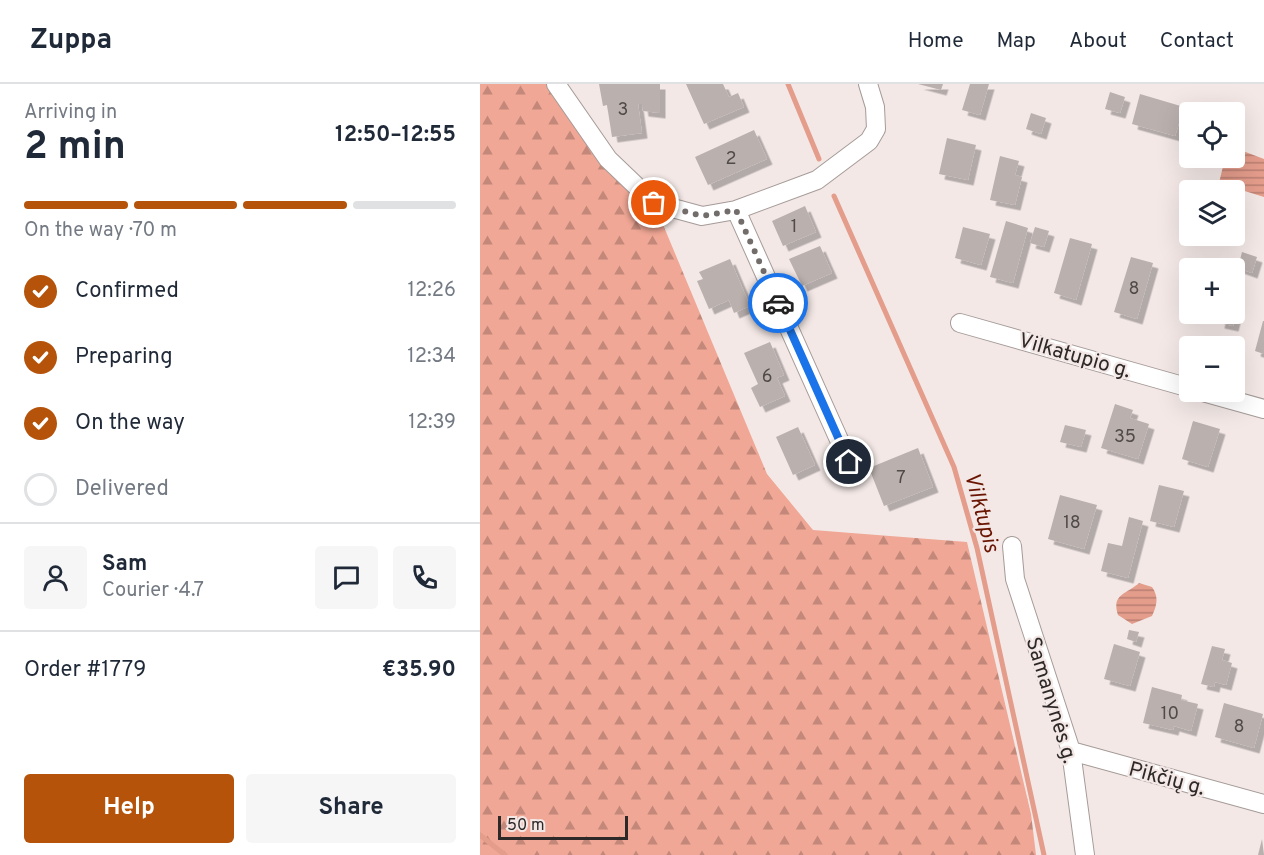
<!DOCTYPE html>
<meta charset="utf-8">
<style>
:root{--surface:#fff;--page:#f6f6f7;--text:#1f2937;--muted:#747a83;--line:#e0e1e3;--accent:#b45309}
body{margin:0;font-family:Overpass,sans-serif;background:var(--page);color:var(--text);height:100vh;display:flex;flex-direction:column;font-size:22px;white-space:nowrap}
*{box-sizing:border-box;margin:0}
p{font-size:20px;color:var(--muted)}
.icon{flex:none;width:33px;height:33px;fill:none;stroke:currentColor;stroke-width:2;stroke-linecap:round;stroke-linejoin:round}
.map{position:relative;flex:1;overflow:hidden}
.side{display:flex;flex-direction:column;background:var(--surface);width:480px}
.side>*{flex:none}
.tools{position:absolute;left:699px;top:18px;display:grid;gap:12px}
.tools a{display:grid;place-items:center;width:66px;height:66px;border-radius:6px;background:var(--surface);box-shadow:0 6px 24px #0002;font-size:30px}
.scale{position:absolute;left:18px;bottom:15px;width:130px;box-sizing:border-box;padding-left:6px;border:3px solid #2d2928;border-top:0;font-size:16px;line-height:21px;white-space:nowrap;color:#2d2928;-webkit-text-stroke:4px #f3e8e6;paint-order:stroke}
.pin{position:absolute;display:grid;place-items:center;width:51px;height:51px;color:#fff;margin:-26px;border:3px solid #fff;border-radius:50%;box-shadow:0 2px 6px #0007}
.courier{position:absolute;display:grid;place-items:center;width:60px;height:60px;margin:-30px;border:4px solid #1a73e8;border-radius:50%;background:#fff;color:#222;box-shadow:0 2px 8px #0007}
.head em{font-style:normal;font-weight:700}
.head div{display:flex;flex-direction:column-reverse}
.head{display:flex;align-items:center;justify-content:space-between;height:102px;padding:0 24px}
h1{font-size:39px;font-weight:700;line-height:45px}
.bar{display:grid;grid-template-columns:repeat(4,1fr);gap:9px 6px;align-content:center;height:72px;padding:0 24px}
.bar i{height:8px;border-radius:4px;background:var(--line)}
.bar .selected{background:var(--accent)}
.bar p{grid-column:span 4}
.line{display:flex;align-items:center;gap:15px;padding:0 24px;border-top:2px solid var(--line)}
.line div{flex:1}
.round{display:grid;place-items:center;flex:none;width:63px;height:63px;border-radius:6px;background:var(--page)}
ol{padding:0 24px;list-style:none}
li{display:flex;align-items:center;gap:18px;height:66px}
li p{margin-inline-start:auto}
li .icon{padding:6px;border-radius:50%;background:var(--accent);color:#fff;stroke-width:4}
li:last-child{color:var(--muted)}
li i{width:33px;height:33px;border:3px solid var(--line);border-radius:50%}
.primary-button{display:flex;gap:12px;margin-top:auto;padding:12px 24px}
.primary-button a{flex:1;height:69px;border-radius:6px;background:var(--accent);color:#fff;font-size:24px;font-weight:700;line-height:69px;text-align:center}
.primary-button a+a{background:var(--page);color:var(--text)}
header{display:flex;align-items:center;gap:36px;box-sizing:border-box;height:84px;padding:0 30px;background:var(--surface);border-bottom:2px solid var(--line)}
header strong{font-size:28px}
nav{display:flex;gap:33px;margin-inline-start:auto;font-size:21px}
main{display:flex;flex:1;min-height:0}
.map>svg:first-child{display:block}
.forest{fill:url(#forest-firs)}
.water{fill:url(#water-rules)}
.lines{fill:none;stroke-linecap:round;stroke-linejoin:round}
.stream{stroke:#e49c8b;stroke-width:5}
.building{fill:#bab0ad;filter:url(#shadow)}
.minor-casing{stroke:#a59b98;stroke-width:20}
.minor{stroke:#fff;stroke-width:18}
.done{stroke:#726c6a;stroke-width:6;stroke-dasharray:0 10.8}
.route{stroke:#1a73e8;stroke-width:8}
.labels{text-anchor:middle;stroke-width:4.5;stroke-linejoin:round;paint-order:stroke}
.number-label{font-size:18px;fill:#504b49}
.street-label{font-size:21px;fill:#2d2928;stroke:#f3e8e6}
.water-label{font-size:22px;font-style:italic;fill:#691502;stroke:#f3e8e6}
</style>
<header>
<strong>Zuppa</strong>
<nav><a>Home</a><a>Map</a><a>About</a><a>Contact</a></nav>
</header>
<main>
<section class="side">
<div class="head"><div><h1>2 min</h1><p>Arriving in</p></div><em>12:50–12:55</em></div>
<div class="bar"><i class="selected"></i><i class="selected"></i><i class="selected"></i><i></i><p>On the way · 70 m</p></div>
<ol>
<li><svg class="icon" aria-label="check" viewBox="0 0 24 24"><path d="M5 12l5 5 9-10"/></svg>Confirmed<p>12:26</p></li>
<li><svg class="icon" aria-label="check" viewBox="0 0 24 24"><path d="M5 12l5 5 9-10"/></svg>Preparing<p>12:34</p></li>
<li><svg class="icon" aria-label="check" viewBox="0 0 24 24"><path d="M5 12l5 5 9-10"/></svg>On the way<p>12:39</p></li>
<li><i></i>Delivered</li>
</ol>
<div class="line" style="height:108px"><a class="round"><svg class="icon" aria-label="person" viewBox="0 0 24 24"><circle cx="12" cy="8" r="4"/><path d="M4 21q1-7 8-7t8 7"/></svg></a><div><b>Sam</b><p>Courier · 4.7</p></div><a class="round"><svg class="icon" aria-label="chat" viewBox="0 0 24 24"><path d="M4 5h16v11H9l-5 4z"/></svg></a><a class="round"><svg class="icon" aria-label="phone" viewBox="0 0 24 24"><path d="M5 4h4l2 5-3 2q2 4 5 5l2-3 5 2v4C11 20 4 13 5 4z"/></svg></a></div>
<div class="line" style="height:78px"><div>Order #1779</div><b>€35.90</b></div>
<div class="primary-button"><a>Help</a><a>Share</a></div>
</section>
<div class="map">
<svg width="784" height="771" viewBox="0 0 784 771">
<defs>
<pattern id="forest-firs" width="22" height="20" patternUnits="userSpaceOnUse" patternTransform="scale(1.5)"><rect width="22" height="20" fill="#f0a795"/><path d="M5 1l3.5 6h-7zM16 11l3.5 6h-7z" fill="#c3887a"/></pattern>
<pattern id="water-rules" width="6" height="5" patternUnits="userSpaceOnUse" patternTransform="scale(1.5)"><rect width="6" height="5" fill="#e49c8b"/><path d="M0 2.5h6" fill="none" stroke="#b97f72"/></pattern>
<filter id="shadow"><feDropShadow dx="5.5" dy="5.5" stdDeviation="0" flood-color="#0004"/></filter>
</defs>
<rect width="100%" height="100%" fill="#f3e8e6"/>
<path class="forest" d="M0,0H76L174,119L287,390L333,446L487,458L551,730L556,771H0Z"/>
<path class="water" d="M755,64L784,75V113L739,99L745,74H754Z
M659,499L672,503C679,513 677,521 672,532L652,540L638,531C631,510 647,510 659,499Z"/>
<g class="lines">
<path class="stream" d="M308,0L339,75
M354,112L474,383L497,464L564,771
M0,751L25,771"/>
</g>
<path class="building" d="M119,0H180V29L163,27L162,20H158L162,49L132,53L127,21L123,22Z
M206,0H243L249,13L258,9L264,23L224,40Z
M438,0H463L461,6Z
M490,0H509L500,31L482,26Z
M630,8L645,13L640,29L625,25Z
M660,10L704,23L695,52L652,40Z
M551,29L566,34L561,50L546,45Z
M274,46L287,75L228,101L215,73Z
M467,54L496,61L488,96L459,90Z
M520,72L539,77L535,91L542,93L535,121L510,116Z
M325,122L336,148L303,162L292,137Z
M526,137L548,144L533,199L510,193Z
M483,143L510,150L501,181L475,174Z
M555,143L569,147L564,163L550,159Z
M590,154L612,160L596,216L574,209Z
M340,162L352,189L322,202L309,175Z
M762,168L777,173L772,189L758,184Z
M651,173L673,179L657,235L634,228Z
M250,175L270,222L254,229L249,216L229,225L217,197L223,195L219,188Z
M754,218L759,219L753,242L739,239L741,230H754Z
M783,237H784V270L775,267Z
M290,258L304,291L297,294L305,312L280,323L271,304L278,300L264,269Z
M635,320L653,326L650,334L669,340L658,375L621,364Z
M713,337L740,345L728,383L702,375Z
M585,341L606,346L601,363L580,358Z
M318,343L335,381L313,391L296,353Z
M438,364L453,403L404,422L389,384Z
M679,401L704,407L694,443L670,437Z
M580,411L617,421L604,465L568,455Z
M649,433L663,437L648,494L621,487L628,459L642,462Z
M649,546L659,548L656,558L647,555Z
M634,560L660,568L650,602L624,595Z
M732,562L745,565L742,576L752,579L746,601L735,598L734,603L721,600Z
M672,603L702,611L701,616L718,620L711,647L694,642L693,646L663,639Z
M744,619L783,630L774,664L735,653Z
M782,755L784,771H778Z"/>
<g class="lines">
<g class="minor-casing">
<path id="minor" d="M76,0L128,75L174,119L222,132L256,126
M480,239L710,304
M723,308L784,325
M369,378L256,126L337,96L389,57L396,45L395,23L388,0
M532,462L535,495L591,667L605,771
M591,667L784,720"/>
</g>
<use href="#minor" class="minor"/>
</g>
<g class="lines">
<path class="done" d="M174,119L222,132L256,126L298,219"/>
<path class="route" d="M298,219L369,378"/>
</g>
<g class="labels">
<g class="number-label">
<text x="143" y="31">3</text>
<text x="251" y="80">2</text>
<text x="314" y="148">1</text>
<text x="654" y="210">8</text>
<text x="287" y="298">6</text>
<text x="645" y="358">35</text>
<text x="421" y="399">7</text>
<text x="592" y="444">18</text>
<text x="690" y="635">10</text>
<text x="759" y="648">8</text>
</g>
<g class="street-label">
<text transform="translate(595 271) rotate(16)" y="7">Vilkatupio g.</text>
<text transform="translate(572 616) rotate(73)" y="7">Samanynės g.</text>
<text transform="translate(687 694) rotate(15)" y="7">Pikčių g.</text>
</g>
<g class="water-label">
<text transform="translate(503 428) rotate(75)" y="8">Vilktupis</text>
</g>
</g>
</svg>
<div class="tools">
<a><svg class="icon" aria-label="locate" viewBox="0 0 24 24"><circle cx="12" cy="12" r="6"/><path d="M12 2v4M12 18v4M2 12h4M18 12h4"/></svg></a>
<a><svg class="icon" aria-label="layers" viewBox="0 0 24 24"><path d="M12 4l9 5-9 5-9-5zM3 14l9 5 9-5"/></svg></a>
<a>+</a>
<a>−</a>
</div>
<div class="scale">50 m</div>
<div class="pin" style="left:174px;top:119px;background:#ea580c"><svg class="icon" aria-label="bag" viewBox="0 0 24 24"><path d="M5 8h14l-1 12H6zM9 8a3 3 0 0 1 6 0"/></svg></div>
<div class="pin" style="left:369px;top:378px;background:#1f2937"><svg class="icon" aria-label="home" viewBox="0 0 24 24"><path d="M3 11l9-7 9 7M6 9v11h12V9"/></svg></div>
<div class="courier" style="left:298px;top:219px"><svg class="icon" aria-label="car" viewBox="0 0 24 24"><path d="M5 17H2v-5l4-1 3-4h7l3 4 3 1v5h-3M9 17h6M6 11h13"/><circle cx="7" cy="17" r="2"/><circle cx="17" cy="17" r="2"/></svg></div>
</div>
</main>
